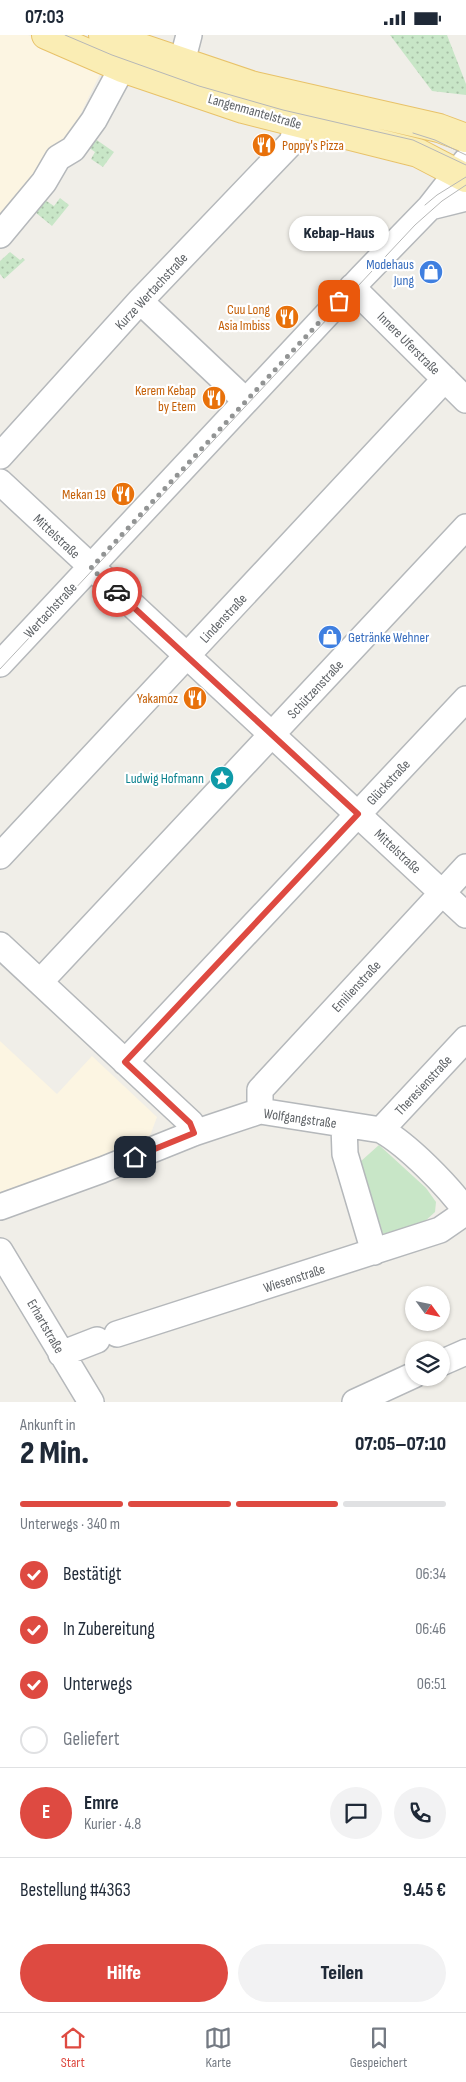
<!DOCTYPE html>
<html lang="de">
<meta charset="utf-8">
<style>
:root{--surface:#fff;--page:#f2f2f3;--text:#1f2937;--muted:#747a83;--line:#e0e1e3;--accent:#de4a41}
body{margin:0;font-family:"Sofia Sans Condensed",sans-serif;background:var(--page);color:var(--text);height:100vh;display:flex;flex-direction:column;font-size:19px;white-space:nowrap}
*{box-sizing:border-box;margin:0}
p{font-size:16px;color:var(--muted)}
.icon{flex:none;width:28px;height:28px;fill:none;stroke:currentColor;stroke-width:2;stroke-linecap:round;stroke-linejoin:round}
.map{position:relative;height:1367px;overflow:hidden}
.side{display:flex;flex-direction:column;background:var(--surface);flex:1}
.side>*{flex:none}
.needle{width:32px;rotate:123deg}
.tools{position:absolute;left:405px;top:1251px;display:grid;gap:10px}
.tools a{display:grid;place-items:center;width:45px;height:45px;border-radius:50%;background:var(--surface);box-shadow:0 1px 4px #0004;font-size:25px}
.pin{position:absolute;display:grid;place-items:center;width:42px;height:42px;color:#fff;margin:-21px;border-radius:10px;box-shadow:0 2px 8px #0006}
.courier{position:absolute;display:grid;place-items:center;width:50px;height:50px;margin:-25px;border:4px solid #de4a41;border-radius:50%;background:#fff;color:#222;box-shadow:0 1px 6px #0007}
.bubble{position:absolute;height:35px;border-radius:18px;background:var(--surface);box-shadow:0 1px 4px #0004;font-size:16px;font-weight:800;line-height:35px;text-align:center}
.summary em{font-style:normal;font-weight:800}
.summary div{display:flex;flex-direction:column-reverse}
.summary{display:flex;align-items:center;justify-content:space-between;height:85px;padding:0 20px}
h1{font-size:32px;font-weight:800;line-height:38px}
.bar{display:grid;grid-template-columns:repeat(4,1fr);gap:8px 5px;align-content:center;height:60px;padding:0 20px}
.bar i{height:6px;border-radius:4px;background:var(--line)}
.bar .current{background:var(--accent)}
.bar p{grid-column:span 4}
.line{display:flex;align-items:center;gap:12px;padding:0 20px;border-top:1px solid var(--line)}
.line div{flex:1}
.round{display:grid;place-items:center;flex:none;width:52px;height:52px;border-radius:26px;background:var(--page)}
ol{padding:0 20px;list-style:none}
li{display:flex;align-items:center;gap:15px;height:55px}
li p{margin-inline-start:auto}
li .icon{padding:5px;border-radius:50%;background:var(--accent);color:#fff;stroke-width:4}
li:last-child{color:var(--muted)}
li i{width:28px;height:28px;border:2px solid var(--line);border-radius:50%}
.action{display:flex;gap:10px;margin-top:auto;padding:10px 20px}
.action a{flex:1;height:58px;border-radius:30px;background:var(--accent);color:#fff;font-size:20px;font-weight:800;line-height:58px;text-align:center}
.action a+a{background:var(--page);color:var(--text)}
.status{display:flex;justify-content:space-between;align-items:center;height:35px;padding:0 25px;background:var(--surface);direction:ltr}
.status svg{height:14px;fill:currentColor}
.tabs{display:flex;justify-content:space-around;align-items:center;height:70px;border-top:1px solid var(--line);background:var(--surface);font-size:14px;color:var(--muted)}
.tabs a{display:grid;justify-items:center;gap:2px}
.tabs .current{color:var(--accent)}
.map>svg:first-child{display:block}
.commercial{fill:#fcf5e2}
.grass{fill:url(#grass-dots)}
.park{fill:#c8e6c7}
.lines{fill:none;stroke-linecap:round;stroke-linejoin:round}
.minor-casing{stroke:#b5b8bb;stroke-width:28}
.major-casing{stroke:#e8c269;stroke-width:30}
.minor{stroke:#fff;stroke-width:25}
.major{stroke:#faedb4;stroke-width:28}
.tram{stroke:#b6b7b7;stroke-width:1}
.done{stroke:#929494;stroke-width:5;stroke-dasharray:0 9}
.route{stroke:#de4a41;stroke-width:6}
.labels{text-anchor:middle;stroke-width:4.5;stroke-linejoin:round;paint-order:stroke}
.street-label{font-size:14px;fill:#5f6367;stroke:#fff}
.food-label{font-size:14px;fill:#c56008;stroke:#fff;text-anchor:end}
.shop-label{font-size:14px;fill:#366cbe;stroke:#fff;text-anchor:end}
.culture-label{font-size:14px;fill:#0d838f;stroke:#fff;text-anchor:end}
</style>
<div class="status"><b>07:03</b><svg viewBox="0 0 49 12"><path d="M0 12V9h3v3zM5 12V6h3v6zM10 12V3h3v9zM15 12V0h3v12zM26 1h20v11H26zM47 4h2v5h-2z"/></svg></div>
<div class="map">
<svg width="466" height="1367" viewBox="0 0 466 1367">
<defs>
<pattern id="grass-dots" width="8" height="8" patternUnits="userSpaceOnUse" patternTransform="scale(1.25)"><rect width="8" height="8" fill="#c8e6c7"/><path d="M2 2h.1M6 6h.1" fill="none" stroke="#a6bea5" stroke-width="1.8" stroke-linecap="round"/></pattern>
</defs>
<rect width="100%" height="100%" fill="#f0eee8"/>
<path class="commercial" d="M0,0H28L102,35L62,117L0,196Z
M0,1006L57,1059L92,1021L157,1082L148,1106L0,1157Z"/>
<path class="grass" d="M390,0H447L466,49V60L432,56Z
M91,101L114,117L103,132L91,124L95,117L85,110Z
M60,163L69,170L52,191L35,177L45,165L54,171Z
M10,217L20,225L23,223L25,225L4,244L0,239V226Z"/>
<path class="park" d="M379,1110L426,1153L436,1167L435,1177L424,1187L383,1199L360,1127Z"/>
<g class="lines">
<g class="minor-casing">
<path id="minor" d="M182,27L189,0
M430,172L466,163
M0,200L44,147L58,123L73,114L94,85L122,33
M352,252L466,365
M140,266L246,366
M0,421L140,266L292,107L297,89
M0,447L466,880
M0,629L362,242L430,172L466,126
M0,821L445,344
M0,910L191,1088L194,1098
M40,947L466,492
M125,1027L466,664
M260,1076V1055L466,832
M344,1090L345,1119L374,1217
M381,1095L466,1004
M0,1172L102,1135L194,1098L260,1076L381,1095C408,1110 448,1151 466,1176
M0,1216L91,1367
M117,1299L440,1195L466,1177
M61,1319L97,1305
M441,1328L466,1317
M355,1367L414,1340"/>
</g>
<g class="major-casing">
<path id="major" d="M46,0L122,33L243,74L418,118L466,143
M103,0L254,51L439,93L466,103"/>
</g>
<use href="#minor" class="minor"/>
<use href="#major" class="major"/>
<path class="tram" d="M65,0L112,20L199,51L283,75L413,105L466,130
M413,98L435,105L466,120
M425,170L437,160L466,142
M0,634L415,190L442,166L466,150"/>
</g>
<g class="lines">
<path class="done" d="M117,557L91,533L339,266"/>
<path class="route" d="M117,557L358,779L125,1027L190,1088L194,1098L135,1122"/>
</g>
<defs>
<g id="restaurant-disc" transform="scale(1.25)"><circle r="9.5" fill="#e8710a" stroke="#fff"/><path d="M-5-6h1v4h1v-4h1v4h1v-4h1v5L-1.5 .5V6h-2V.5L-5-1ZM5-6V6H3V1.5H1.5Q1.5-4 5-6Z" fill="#fff"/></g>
<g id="shop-disc" transform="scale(1.25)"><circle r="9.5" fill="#3f7fe0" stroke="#fff"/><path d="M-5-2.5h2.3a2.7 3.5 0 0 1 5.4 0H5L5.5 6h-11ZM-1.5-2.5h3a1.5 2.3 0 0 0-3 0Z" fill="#fff"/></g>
<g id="sight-disc" transform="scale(1.25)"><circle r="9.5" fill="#0f9aa8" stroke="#fff"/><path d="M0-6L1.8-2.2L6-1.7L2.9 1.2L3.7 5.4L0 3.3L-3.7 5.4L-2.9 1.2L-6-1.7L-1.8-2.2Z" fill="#fff"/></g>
</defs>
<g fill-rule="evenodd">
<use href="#restaurant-disc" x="264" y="110"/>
<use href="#shop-disc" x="431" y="237"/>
<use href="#restaurant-disc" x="287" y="282"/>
<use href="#restaurant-disc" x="214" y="363"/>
<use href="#restaurant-disc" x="123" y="459"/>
<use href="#shop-disc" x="330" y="602"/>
<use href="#restaurant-disc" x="195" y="663"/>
<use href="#sight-disc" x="222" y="743"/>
</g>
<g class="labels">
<g class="street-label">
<text transform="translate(255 76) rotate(16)" y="5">Langenmantelstraße</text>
<text transform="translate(151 256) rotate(-47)" y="5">Kurze Wertachstraße</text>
<text transform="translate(409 308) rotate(45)" y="5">Innere Uferstraße</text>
<text transform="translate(57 501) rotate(43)" y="5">Mittelstraße</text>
<text transform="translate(50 575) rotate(-47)" y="5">Wertachstraße</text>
<text transform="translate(223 583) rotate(-47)" y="5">Lindenstraße</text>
<text transform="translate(315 654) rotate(-47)" y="5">Schützenstraße</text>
<text transform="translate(388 747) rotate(-47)" y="5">Glückstraße</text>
<text transform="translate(398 816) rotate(43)" y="5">Mittelstraße</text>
<text transform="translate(356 951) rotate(-47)" y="5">Emilienstraße</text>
<text transform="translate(423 1050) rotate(-47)" y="5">Theresienstraße</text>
<text transform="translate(300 1083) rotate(8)" y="5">Wolfgangstraße</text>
<text transform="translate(294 1243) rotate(-18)" y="5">Wiesenstraße</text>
<text transform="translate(46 1291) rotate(60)" y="5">Erhartstraße</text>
</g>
<g class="food-label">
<text x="282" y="115" text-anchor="start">Poppy's Pizza</text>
<text x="270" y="279">Cuu Long<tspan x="270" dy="16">Asia Imbiss</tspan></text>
<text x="196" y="360">Kerem Kebap<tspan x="196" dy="16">by Etem</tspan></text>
<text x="106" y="464">Mekan 19</text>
<text x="178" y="668">Yakamoz</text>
</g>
<g class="shop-label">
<text x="414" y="234">Modehaus<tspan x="414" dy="16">Jung</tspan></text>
<text x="348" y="607" text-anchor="start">Getränke Wehner</text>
</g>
<g class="culture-label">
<text x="204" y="748">Ludwig Hofmann</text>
</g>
</g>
</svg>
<div class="tools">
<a><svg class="needle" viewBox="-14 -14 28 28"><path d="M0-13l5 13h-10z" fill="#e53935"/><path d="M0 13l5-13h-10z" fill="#747a83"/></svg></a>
<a><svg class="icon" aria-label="layers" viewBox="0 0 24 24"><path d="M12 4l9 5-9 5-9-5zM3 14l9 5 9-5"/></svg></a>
</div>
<div class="pin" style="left:339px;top:266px;background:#ea580c"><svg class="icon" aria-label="bag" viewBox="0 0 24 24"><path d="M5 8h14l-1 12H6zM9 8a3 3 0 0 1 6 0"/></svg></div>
<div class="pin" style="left:135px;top:1122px;background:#1f2937"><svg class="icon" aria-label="home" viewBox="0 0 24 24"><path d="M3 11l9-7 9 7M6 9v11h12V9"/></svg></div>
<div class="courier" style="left:117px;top:557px"><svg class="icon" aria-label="car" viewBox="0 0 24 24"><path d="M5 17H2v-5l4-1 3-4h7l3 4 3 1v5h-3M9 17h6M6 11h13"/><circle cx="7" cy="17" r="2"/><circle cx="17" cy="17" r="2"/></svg></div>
<div class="bubble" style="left:289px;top:181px;width:100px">Kebap-Haus</div>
</div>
<section class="side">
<div class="summary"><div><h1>2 Min.</h1><p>Ankunft in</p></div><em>07:05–07:10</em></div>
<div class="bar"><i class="current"></i><i class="current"></i><i class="current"></i><i></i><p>Unterwegs · 340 m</p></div>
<ol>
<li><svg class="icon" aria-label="check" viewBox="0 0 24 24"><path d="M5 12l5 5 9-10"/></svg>Bestätigt<p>06:34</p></li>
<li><svg class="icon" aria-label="check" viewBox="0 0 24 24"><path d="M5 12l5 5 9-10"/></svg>In Zubereitung<p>06:46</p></li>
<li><svg class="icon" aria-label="check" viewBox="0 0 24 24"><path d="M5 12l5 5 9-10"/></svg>Unterwegs<p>06:51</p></li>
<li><i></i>Geliefert</li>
</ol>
<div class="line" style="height:90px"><b class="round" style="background:var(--accent);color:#fff">E</b><div><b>Emre</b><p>Kurier · 4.8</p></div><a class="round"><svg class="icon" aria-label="chat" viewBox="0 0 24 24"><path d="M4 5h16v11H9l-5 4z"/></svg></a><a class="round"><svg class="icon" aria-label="phone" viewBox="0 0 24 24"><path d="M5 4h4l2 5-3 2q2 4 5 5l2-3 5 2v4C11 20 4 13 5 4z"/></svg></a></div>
<div class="line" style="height:65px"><div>Bestellung #4363</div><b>9.45 €</b></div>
<div class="action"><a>Hilfe</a><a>Teilen</a></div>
</section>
<nav class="tabs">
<a class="current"><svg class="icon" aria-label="home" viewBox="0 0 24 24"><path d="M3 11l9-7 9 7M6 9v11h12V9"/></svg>Start</a>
<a><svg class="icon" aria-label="map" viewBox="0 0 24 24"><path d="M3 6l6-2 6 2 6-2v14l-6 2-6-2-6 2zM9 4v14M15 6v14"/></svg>Karte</a>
<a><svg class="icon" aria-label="saved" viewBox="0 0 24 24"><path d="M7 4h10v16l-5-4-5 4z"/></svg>Gespeichert</a>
</nav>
